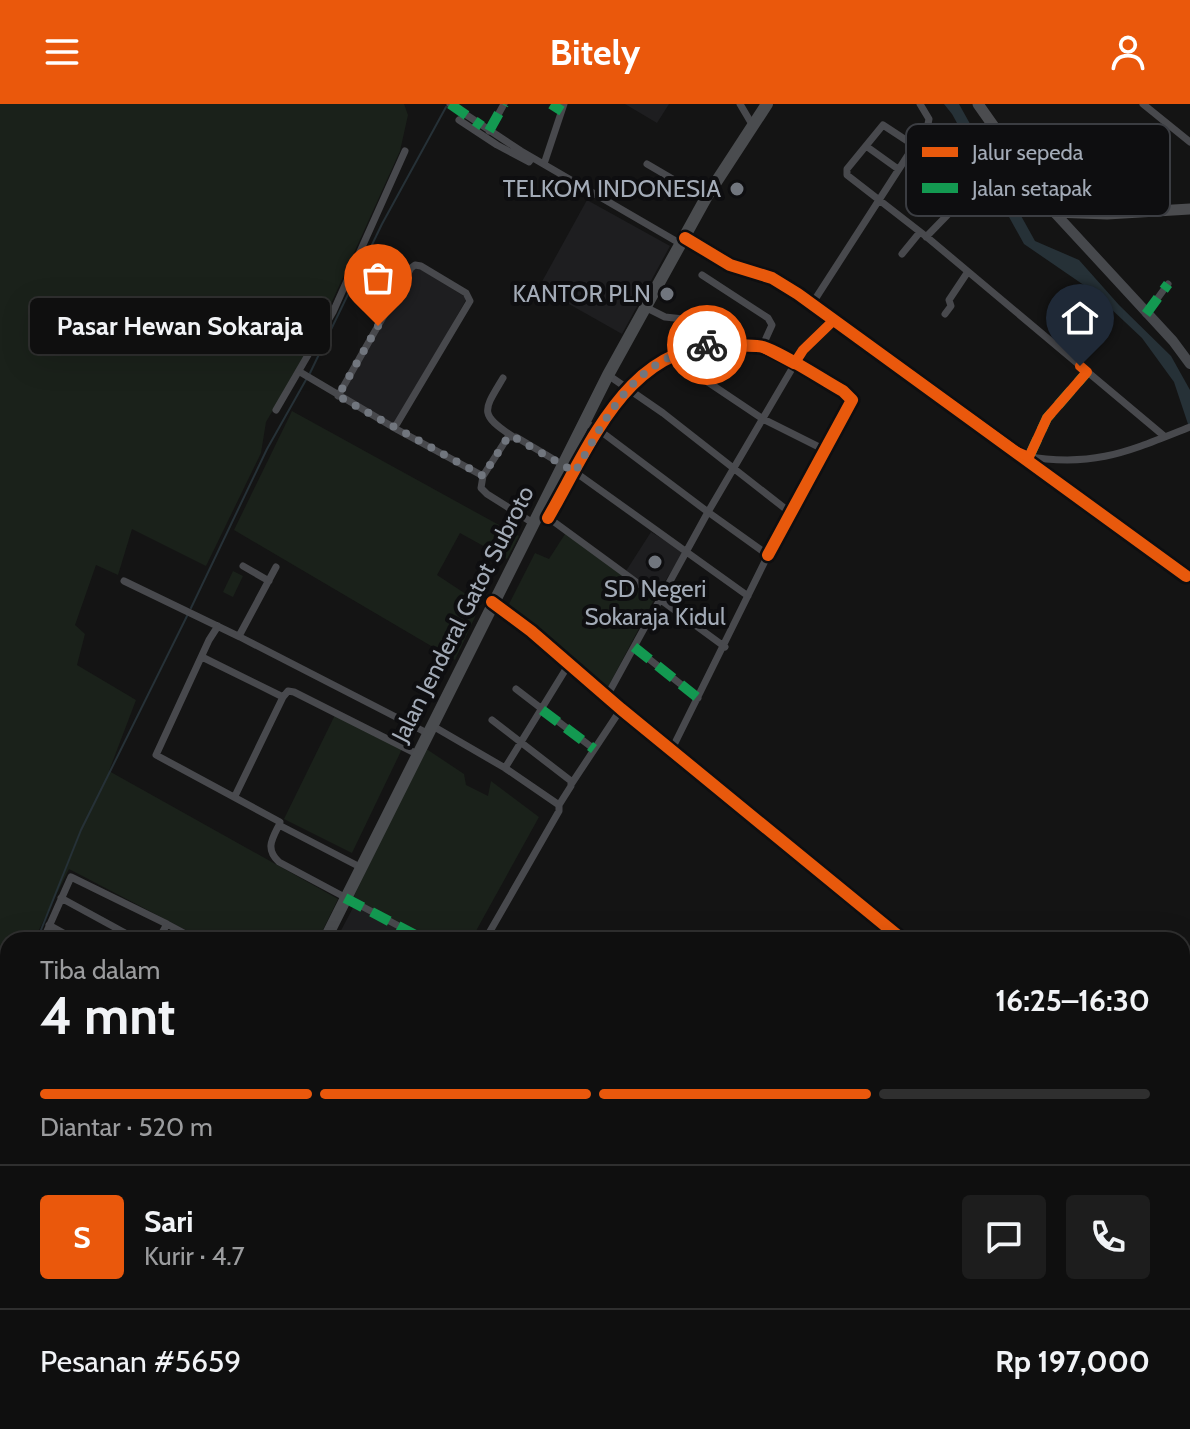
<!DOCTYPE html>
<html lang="id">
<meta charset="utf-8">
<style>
:root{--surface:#0f0f0f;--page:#1d1d1d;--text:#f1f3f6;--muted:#9b9c9e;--line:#2f2f2f;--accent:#ea580c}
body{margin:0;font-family:Cabin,sans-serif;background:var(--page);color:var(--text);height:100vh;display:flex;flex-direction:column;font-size:30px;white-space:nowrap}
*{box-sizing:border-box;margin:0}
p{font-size:26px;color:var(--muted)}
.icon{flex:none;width:44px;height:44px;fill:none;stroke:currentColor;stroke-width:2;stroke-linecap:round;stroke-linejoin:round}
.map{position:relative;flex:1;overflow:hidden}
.drawer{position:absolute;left:0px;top:828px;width:1190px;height:498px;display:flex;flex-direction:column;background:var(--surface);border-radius:24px 24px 0 0;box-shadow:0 8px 32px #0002,0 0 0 2px var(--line)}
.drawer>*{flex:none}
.pin{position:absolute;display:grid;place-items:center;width:68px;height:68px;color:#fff;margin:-82px -34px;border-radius:50% 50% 50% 0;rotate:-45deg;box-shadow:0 0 8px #0007}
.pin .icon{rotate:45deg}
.courier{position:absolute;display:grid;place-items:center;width:80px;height:80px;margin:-40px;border:6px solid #ea580c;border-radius:50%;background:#fff;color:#222;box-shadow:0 2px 10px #0007}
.bubble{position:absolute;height:56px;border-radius:8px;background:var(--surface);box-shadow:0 8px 32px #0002,0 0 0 2px var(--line);font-size:26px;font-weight:800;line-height:56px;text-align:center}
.overview em{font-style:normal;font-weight:800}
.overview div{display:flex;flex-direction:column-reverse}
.overview{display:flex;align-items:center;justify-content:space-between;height:136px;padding:0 40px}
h1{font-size:52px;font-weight:800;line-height:60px}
.bar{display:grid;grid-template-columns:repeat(4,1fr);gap:12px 8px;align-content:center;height:96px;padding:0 40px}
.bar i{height:10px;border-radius:6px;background:var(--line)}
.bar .on{background:var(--accent)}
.bar p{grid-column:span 4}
.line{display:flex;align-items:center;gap:20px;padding:0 40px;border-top:2px solid var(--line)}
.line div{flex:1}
.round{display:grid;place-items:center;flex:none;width:84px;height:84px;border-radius:8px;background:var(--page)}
header{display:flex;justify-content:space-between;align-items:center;height:104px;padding:0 40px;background:var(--accent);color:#fff;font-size:36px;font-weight:800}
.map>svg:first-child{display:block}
.built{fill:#1e1e20}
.green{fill:#1a211a}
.water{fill:#263137}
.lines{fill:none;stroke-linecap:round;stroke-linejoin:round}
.stream{stroke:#263137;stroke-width:2}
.street{stroke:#48494d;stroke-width:7}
.secondary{stroke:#46484c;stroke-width:10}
.primary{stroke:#4b4c4f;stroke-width:11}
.highway{stroke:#4a4c4f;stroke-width:12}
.quiet{stroke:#139951;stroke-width:10;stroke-dasharray:20 10;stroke-linecap:butt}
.cycleway-casing{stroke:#0e0e10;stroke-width:17}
.cycleway{stroke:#e8590c;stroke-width:12}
.done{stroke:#71767e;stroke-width:8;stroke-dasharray:0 14.4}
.route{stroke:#ea580c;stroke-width:10}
.poi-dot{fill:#71767e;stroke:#0e0e10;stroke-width:3}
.labels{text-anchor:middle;stroke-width:8;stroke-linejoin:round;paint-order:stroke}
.poi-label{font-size:24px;fill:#a3abb7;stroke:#0e0e10;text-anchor:end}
.street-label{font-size:24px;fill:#a3abb7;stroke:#0e0e10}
.key{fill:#0e0e10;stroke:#3b3d42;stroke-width:2}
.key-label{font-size:22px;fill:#a3abb7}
</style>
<header><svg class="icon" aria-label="menu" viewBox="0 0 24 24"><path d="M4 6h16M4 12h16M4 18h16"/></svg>Bitely<svg class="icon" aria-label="person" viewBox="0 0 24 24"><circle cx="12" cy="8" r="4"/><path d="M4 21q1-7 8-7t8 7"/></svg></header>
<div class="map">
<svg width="1190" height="1325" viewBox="0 0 1190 1325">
<rect width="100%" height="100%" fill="#141414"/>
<path class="built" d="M625,0H669L657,19Z
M587,96L670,142L622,230L539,183Z
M415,162L467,194L395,323L339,293Z
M651,428L684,448L658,488L626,467Z
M356,798L422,836H336Z"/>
<path class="green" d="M0,0H404L408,11L400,47L316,233L266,318L261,349L206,462L132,425L118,471L96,461L75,521L85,530L77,561L136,596L109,667L338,795L318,836H205L69,765L34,836H8V852L0,846Z
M292,307L519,432L507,455L460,429L437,471L481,500L455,556L234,426Z
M567,427L655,494L607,585L507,504L535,449L549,455Z
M233,467L243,472L233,493L223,488Z
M335,611L402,645L352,749L284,715Z
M425,644L464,670L466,681L488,692L491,677L539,713L471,836H430L353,794Z"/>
<path class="water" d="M944,0H959L1035,137L1079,156L1119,201L1171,252L1190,286V326L1174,278L1142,234L1091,186L1024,140L952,10Z"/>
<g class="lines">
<path class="stream" d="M310,269L382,120L446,3
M191,504L267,345L307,274
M37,836L81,726L188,510
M0,966L8,955
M0,1242L8,1249
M0,1270L8,1277
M44,1318L47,1325
M120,1318L131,1325"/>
<path class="street" d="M450,0L521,47L681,140
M740,0L753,22
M1143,0L1190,38
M459,16L497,41L529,58L532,54
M489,27L504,0
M866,42L898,65
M915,42L883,21L847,65V71L928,134L1164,332
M544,60L564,0
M647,60L676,77L684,76L707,92
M926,133L962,96
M685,134L730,161L772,174L798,190L1186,472
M902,150L920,128
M702,171L768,214L772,221L762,243
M363,184L391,199
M812,200L928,20L929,15L920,0
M645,203L665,213L711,218
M945,210L951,202L949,196L967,169
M1146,210L1168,180
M669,252L763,315L827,347
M300,268L398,326L483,372
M608,271L663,309L792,410
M503,274C484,306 478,310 512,332
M338,292L411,164L415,161L421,162L466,189L470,197L395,323
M276,306L333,208L405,47
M584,318L599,326L708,408L607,592
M1024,352C1093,364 1127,348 1190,323
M1029,353L1047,314L1087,268
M546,412L725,543
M548,414C593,336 631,232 738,241C746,242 755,241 763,243C783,249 823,276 843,287L852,296L768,451
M533,419L487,390L481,384L483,372L508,333H516L575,368L748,492
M243,462L269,477
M124,477L240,533L427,629
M218,522L209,536L156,651L280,718L279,721L360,763
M239,532L276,463
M634,543L698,594
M202,553L283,593L288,587L294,588L417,650
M516,585L594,645
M492,616L571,677V682L559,701
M431,621L505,664L559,701V707L485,836
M671,647L768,451L708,408L803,246L834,216
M505,664L569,560
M572,679L621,605
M235,692L283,593
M279,721C272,735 265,745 279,758L425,836
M61,794L138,836
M49,821L76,836
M43,836L71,773L167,820
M158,836L167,820L197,836
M0,855L8,861
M0,904L8,893
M0,1295L6,1300L0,1311
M356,1318L367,1325
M384,1325L389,1318"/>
<path class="secondary" d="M1054,108L1173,237L1190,260
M492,498L531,527L621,605L903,836
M1182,1065L1190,1072"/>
<path class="primary" d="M978,0L1054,108L1107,110L1190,105"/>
<path class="highway" d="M325,836L608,271L707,92L767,0
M70,1325L74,1318"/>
<path class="quiet" d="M450,0L482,22
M551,0L562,7
M489,27L504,0
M1146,210L1168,180
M1029,353L1047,314L1087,268
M634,543L698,594
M542,606L594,645
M345,794L425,836"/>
<g class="cycleway-casing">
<path id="cycleway" d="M685,134L730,161L772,174L798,190L1186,472
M548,414C593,336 631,232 738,241C746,242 755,241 763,243C783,249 823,276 843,287L852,296L768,451
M492,498L531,527L621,605L903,836"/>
</g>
<use href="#cycleway" class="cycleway"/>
</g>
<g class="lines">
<path class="done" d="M378,222L338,292L483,372L508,333L512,332L575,368C609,309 633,255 707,241"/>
<path class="route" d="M707,241L762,243L794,260L803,246L834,216L1015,347L1029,353L1047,314L1087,268L1080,262"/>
</g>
<g class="poi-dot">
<circle cx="737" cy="85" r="8"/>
<circle cx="667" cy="190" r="8"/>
<circle cx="655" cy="458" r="8"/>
</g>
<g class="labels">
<g class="poi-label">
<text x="721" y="93">TELKOM INDONESIA</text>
<text x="651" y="198">KANTOR PLN</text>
<text x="655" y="493" text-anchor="middle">SD Negeri<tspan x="655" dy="28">Sokaraja Kidul</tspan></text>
</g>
<g class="street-label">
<text transform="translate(463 510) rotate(-63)" y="8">Jalan Jenderal Gatot Subroto</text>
</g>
</g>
<rect x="906" y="20" width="264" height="92" rx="12" class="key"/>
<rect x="922" y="43" width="36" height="10" fill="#e8590c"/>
<rect x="922" y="79" width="36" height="10" fill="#139951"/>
<g class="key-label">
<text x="972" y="56">Jalur sepeda</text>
<text x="972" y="92">Jalan setapak</text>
</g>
</svg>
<div class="pin" style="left:378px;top:222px;background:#ea580c"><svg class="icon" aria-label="bag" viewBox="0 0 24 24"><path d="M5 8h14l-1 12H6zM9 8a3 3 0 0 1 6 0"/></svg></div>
<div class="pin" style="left:1080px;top:262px;background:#1f2937"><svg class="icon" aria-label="home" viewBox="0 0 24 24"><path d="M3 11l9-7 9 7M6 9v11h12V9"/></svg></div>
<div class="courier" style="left:707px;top:241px"><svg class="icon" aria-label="bike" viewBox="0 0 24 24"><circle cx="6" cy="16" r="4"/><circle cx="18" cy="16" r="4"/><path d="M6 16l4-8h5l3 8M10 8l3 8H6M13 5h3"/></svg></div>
<div class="bubble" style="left:30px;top:194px;width:300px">Pasar Hewan Sokaraja</div>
<section class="drawer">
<div class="overview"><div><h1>4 mnt</h1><p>Tiba dalam</p></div><em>16:25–16:30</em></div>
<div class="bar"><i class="on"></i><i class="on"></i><i class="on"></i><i></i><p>Diantar · 520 m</p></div>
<div class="line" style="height:144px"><b class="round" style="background:var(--accent);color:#fff">S</b><div><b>Sari</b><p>Kurir · 4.7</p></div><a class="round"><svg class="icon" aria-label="chat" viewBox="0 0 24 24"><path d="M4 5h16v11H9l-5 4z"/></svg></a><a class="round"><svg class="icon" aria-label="phone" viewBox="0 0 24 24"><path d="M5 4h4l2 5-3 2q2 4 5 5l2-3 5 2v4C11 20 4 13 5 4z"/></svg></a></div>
<div class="line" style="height:104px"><div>Pesanan #5659</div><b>Rp 197,000</b></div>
</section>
</div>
